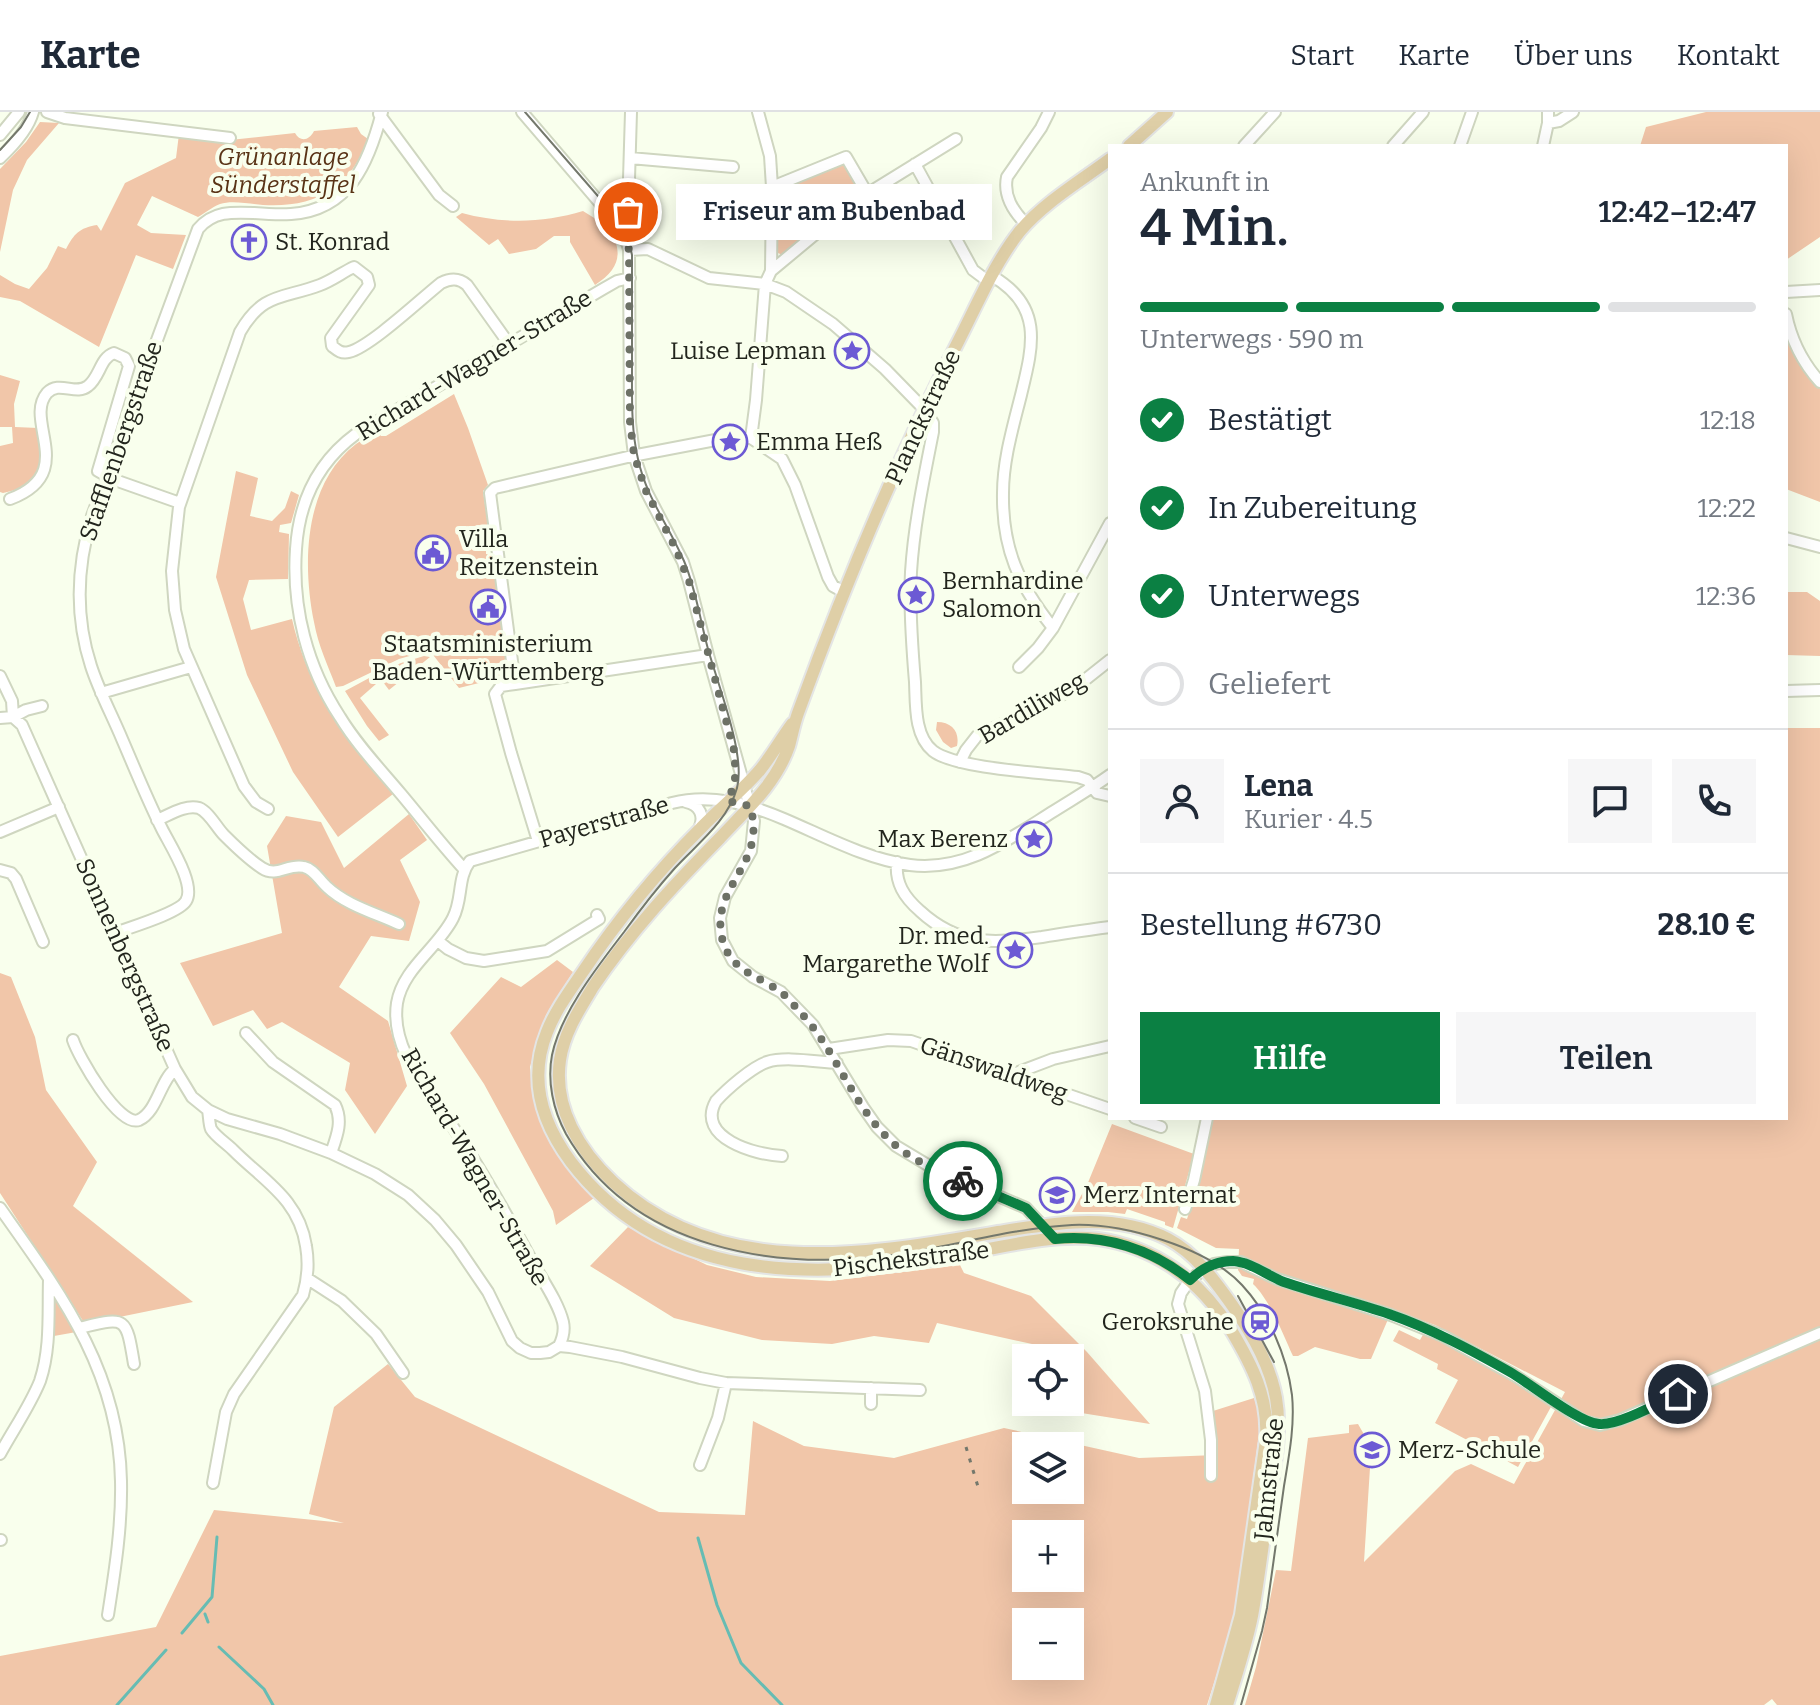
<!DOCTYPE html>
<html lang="de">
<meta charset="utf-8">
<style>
:root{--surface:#fff;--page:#f6f6f7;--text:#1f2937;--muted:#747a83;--line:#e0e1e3;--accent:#0b8043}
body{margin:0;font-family:Bitter,serif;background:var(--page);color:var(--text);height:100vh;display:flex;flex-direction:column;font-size:30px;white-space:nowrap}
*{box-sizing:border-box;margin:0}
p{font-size:26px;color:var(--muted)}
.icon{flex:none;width:44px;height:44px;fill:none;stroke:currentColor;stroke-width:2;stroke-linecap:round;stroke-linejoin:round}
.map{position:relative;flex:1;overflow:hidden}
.side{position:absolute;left:1108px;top:32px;width:680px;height:976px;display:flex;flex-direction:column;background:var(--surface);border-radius:0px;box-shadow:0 8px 32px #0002}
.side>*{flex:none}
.buttons{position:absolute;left:1012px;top:1232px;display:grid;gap:16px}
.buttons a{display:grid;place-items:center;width:72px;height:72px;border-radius:0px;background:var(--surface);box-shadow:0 8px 32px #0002;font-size:40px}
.pin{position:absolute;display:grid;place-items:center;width:68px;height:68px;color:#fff;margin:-34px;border:4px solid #fff;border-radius:50%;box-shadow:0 2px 8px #0007}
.courier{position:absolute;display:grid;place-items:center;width:80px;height:80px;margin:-40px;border:6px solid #0b8043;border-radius:50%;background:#fff;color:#222;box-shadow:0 2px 10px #0007}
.bubble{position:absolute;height:56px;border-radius:0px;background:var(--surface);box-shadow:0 8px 32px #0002;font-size:26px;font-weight:600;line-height:56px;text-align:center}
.summary em{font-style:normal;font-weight:600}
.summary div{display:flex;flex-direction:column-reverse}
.summary{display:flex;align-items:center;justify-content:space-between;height:136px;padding:0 32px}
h1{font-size:52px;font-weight:600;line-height:60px}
.bar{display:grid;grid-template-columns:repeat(4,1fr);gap:12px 8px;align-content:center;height:96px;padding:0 32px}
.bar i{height:10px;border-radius:6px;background:var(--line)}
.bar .selected{background:var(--accent)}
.bar p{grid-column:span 4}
.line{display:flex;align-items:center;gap:20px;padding:0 32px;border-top:2px solid var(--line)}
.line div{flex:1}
.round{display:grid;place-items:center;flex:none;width:84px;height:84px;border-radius:0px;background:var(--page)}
ol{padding:0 32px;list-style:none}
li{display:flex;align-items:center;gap:24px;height:88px}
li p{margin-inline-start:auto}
li .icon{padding:8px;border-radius:50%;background:var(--accent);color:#fff;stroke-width:4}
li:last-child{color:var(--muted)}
li i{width:44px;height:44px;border:4px solid var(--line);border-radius:50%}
.action{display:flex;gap:16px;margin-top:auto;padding:16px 32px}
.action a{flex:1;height:92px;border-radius:0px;background:var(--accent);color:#fff;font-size:32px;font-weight:600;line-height:92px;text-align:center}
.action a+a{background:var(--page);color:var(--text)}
header{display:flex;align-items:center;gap:48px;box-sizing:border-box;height:112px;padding:0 40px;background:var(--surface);border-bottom:2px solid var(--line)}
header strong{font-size:38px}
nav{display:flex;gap:44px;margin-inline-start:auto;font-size:28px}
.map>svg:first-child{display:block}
.green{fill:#f1c6a9;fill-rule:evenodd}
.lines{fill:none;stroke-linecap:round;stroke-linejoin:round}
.stream{stroke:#66bcb3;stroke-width:3}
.minor-casing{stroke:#cfd6c0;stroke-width:14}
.major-casing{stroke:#e4e5e4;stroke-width:16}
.minor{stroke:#fff;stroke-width:10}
.major{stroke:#dfcfa7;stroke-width:12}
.tram{stroke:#74786c;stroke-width:2}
.rail{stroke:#74786c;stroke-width:3;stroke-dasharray:4 8;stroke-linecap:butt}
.done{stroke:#6d7166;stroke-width:8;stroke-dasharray:0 14.4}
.route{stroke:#0b8043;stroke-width:10}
.labels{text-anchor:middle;stroke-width:8;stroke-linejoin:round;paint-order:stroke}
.park-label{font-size:24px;font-style:italic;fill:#593316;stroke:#f9ffed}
.poi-label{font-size:24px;fill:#22251d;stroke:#f9ffed;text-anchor:start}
.street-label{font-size:24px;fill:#22251d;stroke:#f9ffed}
</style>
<header>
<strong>Karte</strong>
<nav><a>Start</a><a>Karte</a><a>Über uns</a><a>Kontakt</a></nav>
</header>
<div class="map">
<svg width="1820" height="1593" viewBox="0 0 1820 1593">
<rect width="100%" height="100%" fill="#f9ffed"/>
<path class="green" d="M1706,0H1820V125L1786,148V34H1640L1646,15Z
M40,10L59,11L27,48L13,78L0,140V57L26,30Z
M357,15L361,22L368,27C350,77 315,96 263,93C250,92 232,88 220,92C212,95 205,101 198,105L152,84L137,113L151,121L186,123L173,157L136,143L99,235L20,189L0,185V163L15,172L29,177L47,156L58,134L66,137C74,122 79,116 97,113L101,119L125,71L176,46L179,22L230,28L295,21C300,30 309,29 314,19Z
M846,45L867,81L787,145L778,141L771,135L772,75Z
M583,99L599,109L597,112L607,113C624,139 621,156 595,173L570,130V124H554L536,137L509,142L498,127L489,133L456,105L462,101C502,112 544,111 583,99Z
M1786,222L1814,269L1820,276V390L1786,377Z
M0,263L20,269L14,292L15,315L38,316C44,351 44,373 3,381L0,380V334L13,331L12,315H0Z
M454,282L468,316L488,373L483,379L490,427L486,432V442L491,443L493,447L508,559L503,565L459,576L430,539H427L399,547L343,574L336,575C328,554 318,533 314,510C302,451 304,372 356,332C363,327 371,323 378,319L381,324H386Z
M236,359L258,366L250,404L272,409L285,396L291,379L299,383L291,411L280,413L279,420L289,422L288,467L249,468L243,487L251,518L292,507C309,581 346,625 393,682L338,725L293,660L247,563L216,465Z
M1786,480H1807L1820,489V544L1786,543Z
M424,544L430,545L389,578L377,562L401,551Z
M371,565L376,572L360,586L389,623L379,629L367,614L345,579Z
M937,610C952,610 960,620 957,634L951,636L943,630L936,618Z
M1786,616H1820V1593H1777L1772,1587L1764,1593H1245L1256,1555L1276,1458L1291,1459L1308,1326L1349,1321V1313L1358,1312L1373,1338L1371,1340L1364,1450L1455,1359L1471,1352L1514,1372L1565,1280L1435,1213L1392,1198L1371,1247H1360L1315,1235L1298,1244H1293C1283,1222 1270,1188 1253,1172L1254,1167L1242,1164L1238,1158L1239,1137L1216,1136L1177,1116L1181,1105L1187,1107L1199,1070L1210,1006H1786Z
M409,702L427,728L400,748L420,790L409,829L371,824L339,875L388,909L407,974L375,1022L345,978L350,951L282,910L267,917L253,898L213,914L180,851L282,821L267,734L286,704L321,710L344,756Z
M557,848L573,860L546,903L530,955L534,990L553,1035L594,1086L556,1113L553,1099L484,972L450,921L501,865L521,875Z
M0,861L11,865L35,925L46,978L97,1050L73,1094L193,1190L85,1212L0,1081Z
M1112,1012L1194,1042L1173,1116L1165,1113V1110L1127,1097L1125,1102L1108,1100H1072L1087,1073Z
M628,1115L707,1153L756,1165L830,1169L960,1153L964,1161L1031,1184L1087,1240L1150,1312L1013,1290L1026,1252V1290H1070V1246H1028L1032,1232L937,1211L929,1231L874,1224L832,1232L762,1228L674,1206L590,1154Z
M55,1179L82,1219L54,1224Z
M1399,1218L1420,1228L1425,1219L1552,1293L1518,1355L1435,1311L1458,1268L1437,1257L1438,1252L1393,1229Z
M388,1252L415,1285L659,1400L745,1403L753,1309L804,1334L894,1346L1004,1316L1139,1346L1216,1343L1213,1299L1254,1286L1261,1307L1234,1508L1207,1593H0V1544L156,1515L214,1398L344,1411L309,1402L334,1295ZM1026,1334H1070V1378H1026ZM1026,1422H1070V1466H1026ZM1026,1510H1070V1554H1026Z"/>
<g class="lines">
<path class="stream" d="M698,1426L717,1493L741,1551L782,1593
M205,1502L208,1510
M182,1521L212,1485L217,1425
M219,1535L264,1577L273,1593
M117,1593L166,1538"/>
<g class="minor-casing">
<path id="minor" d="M47,0L65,6L230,26
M522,0L611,104L626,127L629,138L630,310L634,343L646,379L683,450L689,469L708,543L754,709L751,739L725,785L720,806L722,828L733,849L753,865L781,880L813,913L863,995L877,1015L896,1034L931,1055L1026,1096L1055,1127
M379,2L439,83L453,94
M1548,11L1559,9L1573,0
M0,23L19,0
M1244,34L1275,0
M1393,34L1423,0
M1460,34L1472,0
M1543,34L1548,11V0
M0,46C14,33 28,18 33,0
M630,46L733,55
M915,52L973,158L989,170
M772,75L846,45L867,81
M1026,112C1013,99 1003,84 1007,65L1041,16L1049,0
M618,114L625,108L628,100L631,0
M629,138L648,137L709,166L765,172L786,180L833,212L885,257L924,297L933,311V320C924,366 914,412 911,460C909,496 912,534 915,570C916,592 914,624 933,639C956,657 1046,661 1078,665L1087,668L1097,681L1110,684
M771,159L854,90L956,27
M992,164C1044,194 1033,234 1021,283C1013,315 1003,348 1003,381C1002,437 1019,473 1053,516
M1786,180L1820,178
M1786,202C1791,227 1803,251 1820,270
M751,326L756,288L765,172L771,159L772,75L770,44L758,0
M10,387C79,361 23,309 47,281C59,268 76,284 88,274C100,265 100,246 114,241L125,246L129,254L98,359L112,367L180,391
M1786,426L1820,435
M1019,555L1038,536L1053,516L1110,411
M0,564L12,589L13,605L22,613L175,957L192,985L208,998L227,1007L280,1022L331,1041L375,1062L408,1083L435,1108L456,1133L488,1180L512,1229L520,1236L531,1241H540L549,1240L559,1234L570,1235L622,1245L700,1266L726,1271L920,1278
M515,572L708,543
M1786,579L1820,578
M101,581L191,555
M0,606L13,605L26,598L42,594
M960,650L966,638L977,624L1055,587L1081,571L1110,548
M686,690C700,693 705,704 699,717
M268,697L256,690L244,674L184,537L175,498L172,459L179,395L240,220C263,180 283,187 320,173C333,168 343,160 354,155L367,165L369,173L331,226L332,234C337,238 341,242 349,240C370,235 422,186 441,171C451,166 459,166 467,173L509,232
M157,708C169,703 186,692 199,696C209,700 217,716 224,723C236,735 248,747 262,756C277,766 288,751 304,755C314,757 319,768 327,775C346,793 375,801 399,812
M0,720L59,695
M538,729L511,641L495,582L501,574L515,572L490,381L495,376L632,344L726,326H751L782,347L795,373L828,465L833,474L844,480
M897,750C895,771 904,785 920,799C958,834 994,832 1042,825C1065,821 1087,818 1110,815
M464,757C442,733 422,707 401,682C380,657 357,633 340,605C307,555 292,496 296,437C299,389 318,350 356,322L603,177L617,169L630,166
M0,758L11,761L16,767L43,830
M115,821C131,815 179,801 186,789C196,773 170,733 162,717C147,687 135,657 122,627C112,603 99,579 91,554C75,505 77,453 92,404L198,117C213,99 232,100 254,101C266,102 279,103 291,102C350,98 369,50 382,0
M438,829L448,837L466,846L484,849L547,839L599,807L597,803
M246,921L273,950L335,993C343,1009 337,1024 331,1041
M73,928C78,944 119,1016 139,1008C157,1000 160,969 175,957
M829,937L888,928L911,929L1110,997
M1011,963L1053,947L1110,934
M208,998C209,1003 209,1012 211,1017C215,1024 227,1032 233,1038C264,1069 299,1087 306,1134C309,1151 308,1166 303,1183L234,1282L226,1300L213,1371
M1135,1006L1161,1015
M782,1044C756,1043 695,1026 716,989C727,977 752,955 767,950C786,944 817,950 837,951
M0,1096C61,1182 119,1259 121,1369C122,1414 115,1458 108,1503
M1185,1097L1194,1068L1207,1006
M308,1167L342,1189L376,1222L403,1261
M79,1216C126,1205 126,1203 134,1252
M559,1234C563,1226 565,1219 563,1210C558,1190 543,1169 533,1151C508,1105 482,1059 453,1015C429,977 390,939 397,891C403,856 438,836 453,806C463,787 457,766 470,749L672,691C711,681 749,692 784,707C824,724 866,747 910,753C966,760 1009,727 1054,699C1073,687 1092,676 1110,663
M871,1276V1292
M0,1342C13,1318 30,1294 40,1269C51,1236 48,1201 49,1168
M700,1353L718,1306L726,1271
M1211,1364V1328L1205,1279L1178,1192L1181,1181L1190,1168L1204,1157L1214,1152L1228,1150H1241L1277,1167L1391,1203L1443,1224L1514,1263L1584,1309L1600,1313L1620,1308L1820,1221
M0,1428H1"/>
</g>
<g class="major-casing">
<path id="major" d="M1129,34L1167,0
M1110,47C1079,70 1045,90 1020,119C994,152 977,193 958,230C896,349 844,475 798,601C794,612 792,623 789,634C776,672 746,698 720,726C674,773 630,820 593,875C579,898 564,921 560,948C553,996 580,1039 613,1070C720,1170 868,1142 998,1120C1055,1111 1115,1100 1168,1127C1195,1141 1215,1169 1232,1193C1252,1221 1270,1252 1276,1286C1282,1321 1274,1356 1269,1390C1263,1428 1259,1466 1252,1504C1246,1534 1236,1564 1227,1593
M792,612C781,627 772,643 760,658C742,679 720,696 701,716C657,760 617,809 582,861C569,880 555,899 547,920C528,967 542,1011 571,1050C662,1170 813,1169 947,1145C995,1137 1050,1121 1098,1127C1156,1135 1201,1169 1231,1218C1252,1253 1269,1286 1266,1328L1241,1503L1216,1593"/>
</g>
<use href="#minor" class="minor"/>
<use href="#major" class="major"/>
<path class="tram" d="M525,0L617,106L628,125L632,143C632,180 632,218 632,255C632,286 631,317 638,347C646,385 669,414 684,449C696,477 700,508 708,537C718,573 746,643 737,676C728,709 697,732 675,756C657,776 640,798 624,820C598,854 561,900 552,943C547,969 553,998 566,1022C633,1139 778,1160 901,1142C957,1133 1014,1116 1072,1113C1122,1111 1207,1135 1242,1173C1269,1202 1287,1244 1292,1283C1295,1313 1289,1344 1284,1374C1278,1415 1273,1455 1267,1496L1262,1519L1241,1593
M0,38L21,15L30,0
M1238,1184L1274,1250"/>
<path class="rail" d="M966,1335L979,1378"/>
</g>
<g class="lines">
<path class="done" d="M628,100L625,108L618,114L626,127L629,138L630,310L634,343L646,379L675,435L689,469L735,642V670L728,689L750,694C768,754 710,772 722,826C730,860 759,863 782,881C788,886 794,893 799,899C837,938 852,995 894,1032C913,1049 939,1059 963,1069"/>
<path class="route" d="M963,1069L1026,1096L1055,1127C1104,1122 1152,1137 1190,1168C1202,1156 1216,1149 1233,1149C1251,1150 1268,1164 1284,1170C1319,1182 1354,1190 1389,1202C1432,1217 1471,1238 1510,1260C1531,1272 1579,1311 1599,1312C1618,1314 1659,1291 1678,1282"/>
</g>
<defs>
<g id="church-ring" transform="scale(1.8)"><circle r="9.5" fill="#f9ffed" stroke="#6c5ad4" stroke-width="1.5"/><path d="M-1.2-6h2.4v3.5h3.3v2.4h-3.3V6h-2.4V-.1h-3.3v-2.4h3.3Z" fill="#6c5ad4"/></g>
<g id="sight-ring" transform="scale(1.8)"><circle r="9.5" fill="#f9ffed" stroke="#6c5ad4" stroke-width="1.5"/><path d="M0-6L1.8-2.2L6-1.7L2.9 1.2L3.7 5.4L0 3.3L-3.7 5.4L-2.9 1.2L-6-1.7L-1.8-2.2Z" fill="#6c5ad4"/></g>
<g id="civic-ring" transform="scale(1.8)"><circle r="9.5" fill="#f9ffed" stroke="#6c5ad4" stroke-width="1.5"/><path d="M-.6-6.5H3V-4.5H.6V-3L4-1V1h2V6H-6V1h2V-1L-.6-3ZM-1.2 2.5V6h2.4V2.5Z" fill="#6c5ad4"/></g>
<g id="school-ring" transform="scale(1.8)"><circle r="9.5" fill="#f9ffed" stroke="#6c5ad4" stroke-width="1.5"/><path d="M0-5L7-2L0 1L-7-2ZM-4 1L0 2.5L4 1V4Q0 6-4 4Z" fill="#6c5ad4"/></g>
<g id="station-ring" transform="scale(1.8)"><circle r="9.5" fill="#f9ffed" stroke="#6c5ad4" stroke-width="1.5"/><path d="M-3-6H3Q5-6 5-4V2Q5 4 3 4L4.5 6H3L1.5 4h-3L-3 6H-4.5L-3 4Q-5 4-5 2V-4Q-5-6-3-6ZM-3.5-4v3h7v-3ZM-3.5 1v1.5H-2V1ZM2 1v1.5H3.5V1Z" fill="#6c5ad4"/></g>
</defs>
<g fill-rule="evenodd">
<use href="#church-ring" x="249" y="130"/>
<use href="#sight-ring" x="852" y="239"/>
<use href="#sight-ring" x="730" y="330"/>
<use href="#civic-ring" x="433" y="441"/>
<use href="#sight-ring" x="916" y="483"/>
<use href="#civic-ring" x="488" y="495"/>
<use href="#sight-ring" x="1034" y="727"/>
<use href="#sight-ring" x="1015" y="838"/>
<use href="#school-ring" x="1057" y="1083"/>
<use href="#station-ring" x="1260" y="1210"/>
<use href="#school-ring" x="1372" y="1338"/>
</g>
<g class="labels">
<g class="park-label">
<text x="283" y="53">Grünanlage<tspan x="283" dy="28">Sünderstaffel</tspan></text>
</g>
<g class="poi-label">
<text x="275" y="138">St. Konrad</text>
<text x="826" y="247" text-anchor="end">Luise Lepman</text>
<text x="756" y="338">Emma Heß</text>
<text x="459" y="435">Villa<tspan x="459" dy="28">Reitzenstein</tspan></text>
<text x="942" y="477">Bernhardine<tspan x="942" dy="28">Salomon</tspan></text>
<text x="488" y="540" text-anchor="middle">Staatsministerium<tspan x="488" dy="28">Baden-Württemberg</tspan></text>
<text x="1008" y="735" text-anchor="end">Max Berenz</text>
<text x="989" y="832" text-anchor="end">Dr. med.<tspan x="989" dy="28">Margarethe Wolf</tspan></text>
<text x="1083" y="1091">Merz Internat</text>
<text x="1234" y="1218" text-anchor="end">Geroksruhe</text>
<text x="1398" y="1346">Merz-Schule</text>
</g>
<g class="street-label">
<text transform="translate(474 253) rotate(-31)" y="8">Richard-Wagner-Straße</text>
<text transform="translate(923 305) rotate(-65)" y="8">Planckstraße</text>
<text transform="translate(121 329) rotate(-71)" y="8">Stafflenbergstraße</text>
<text transform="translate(1032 596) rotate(-30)" y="8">Bardiliweg</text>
<text transform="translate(604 710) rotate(-16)" y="8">Payerstraße</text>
<text transform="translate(125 843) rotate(66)" y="8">Sonnenbergstraße</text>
<text transform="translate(994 957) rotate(19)" y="8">Gänswaldweg</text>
<text transform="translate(475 1055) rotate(60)" y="8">Richard-Wagner-Straße</text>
<text transform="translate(911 1147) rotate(-7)" y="8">Pischekstraße</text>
<text transform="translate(1269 1367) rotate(-84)" y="8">Jahnstraße</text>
</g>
</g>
</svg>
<div class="buttons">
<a><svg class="icon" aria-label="locate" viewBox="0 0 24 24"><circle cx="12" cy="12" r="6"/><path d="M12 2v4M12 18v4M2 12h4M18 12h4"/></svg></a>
<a><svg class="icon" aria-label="layers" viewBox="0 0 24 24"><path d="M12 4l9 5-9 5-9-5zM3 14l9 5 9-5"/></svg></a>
<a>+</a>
<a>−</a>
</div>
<div class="pin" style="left:628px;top:100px;background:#ea580c"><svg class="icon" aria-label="bag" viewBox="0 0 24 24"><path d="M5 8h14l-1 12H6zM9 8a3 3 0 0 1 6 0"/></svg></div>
<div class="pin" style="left:1678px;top:1282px;background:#1f2937"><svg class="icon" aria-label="home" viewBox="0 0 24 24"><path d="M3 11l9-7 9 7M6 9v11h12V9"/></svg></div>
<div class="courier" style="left:963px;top:1069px"><svg class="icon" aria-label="bike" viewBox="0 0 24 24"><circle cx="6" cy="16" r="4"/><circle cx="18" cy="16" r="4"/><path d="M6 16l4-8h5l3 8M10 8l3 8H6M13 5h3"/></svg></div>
<div class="bubble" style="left:676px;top:72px;width:316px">Friseur am Bubenbad</div>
<section class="side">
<div class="summary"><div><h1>4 Min.</h1><p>Ankunft in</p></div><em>12:42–12:47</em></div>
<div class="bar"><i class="selected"></i><i class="selected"></i><i class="selected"></i><i></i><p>Unterwegs · 590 m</p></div>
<ol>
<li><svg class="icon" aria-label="check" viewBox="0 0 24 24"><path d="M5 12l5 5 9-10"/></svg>Bestätigt<p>12:18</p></li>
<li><svg class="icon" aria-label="check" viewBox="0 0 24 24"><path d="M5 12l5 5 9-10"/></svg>In Zubereitung<p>12:22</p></li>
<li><svg class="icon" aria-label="check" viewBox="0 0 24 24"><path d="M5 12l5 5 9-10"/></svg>Unterwegs<p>12:36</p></li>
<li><i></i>Geliefert</li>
</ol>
<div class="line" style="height:144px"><a class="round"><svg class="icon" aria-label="person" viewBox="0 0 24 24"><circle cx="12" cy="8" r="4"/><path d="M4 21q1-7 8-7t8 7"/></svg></a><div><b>Lena</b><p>Kurier · 4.5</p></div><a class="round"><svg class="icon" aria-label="chat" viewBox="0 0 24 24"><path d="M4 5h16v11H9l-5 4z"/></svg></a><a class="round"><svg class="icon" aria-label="phone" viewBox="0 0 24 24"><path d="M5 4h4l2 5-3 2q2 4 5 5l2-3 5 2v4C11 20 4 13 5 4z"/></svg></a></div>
<div class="line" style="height:104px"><div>Bestellung #6730</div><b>28.10 €</b></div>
<div class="action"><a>Hilfe</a><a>Teilen</a></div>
</section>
</div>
